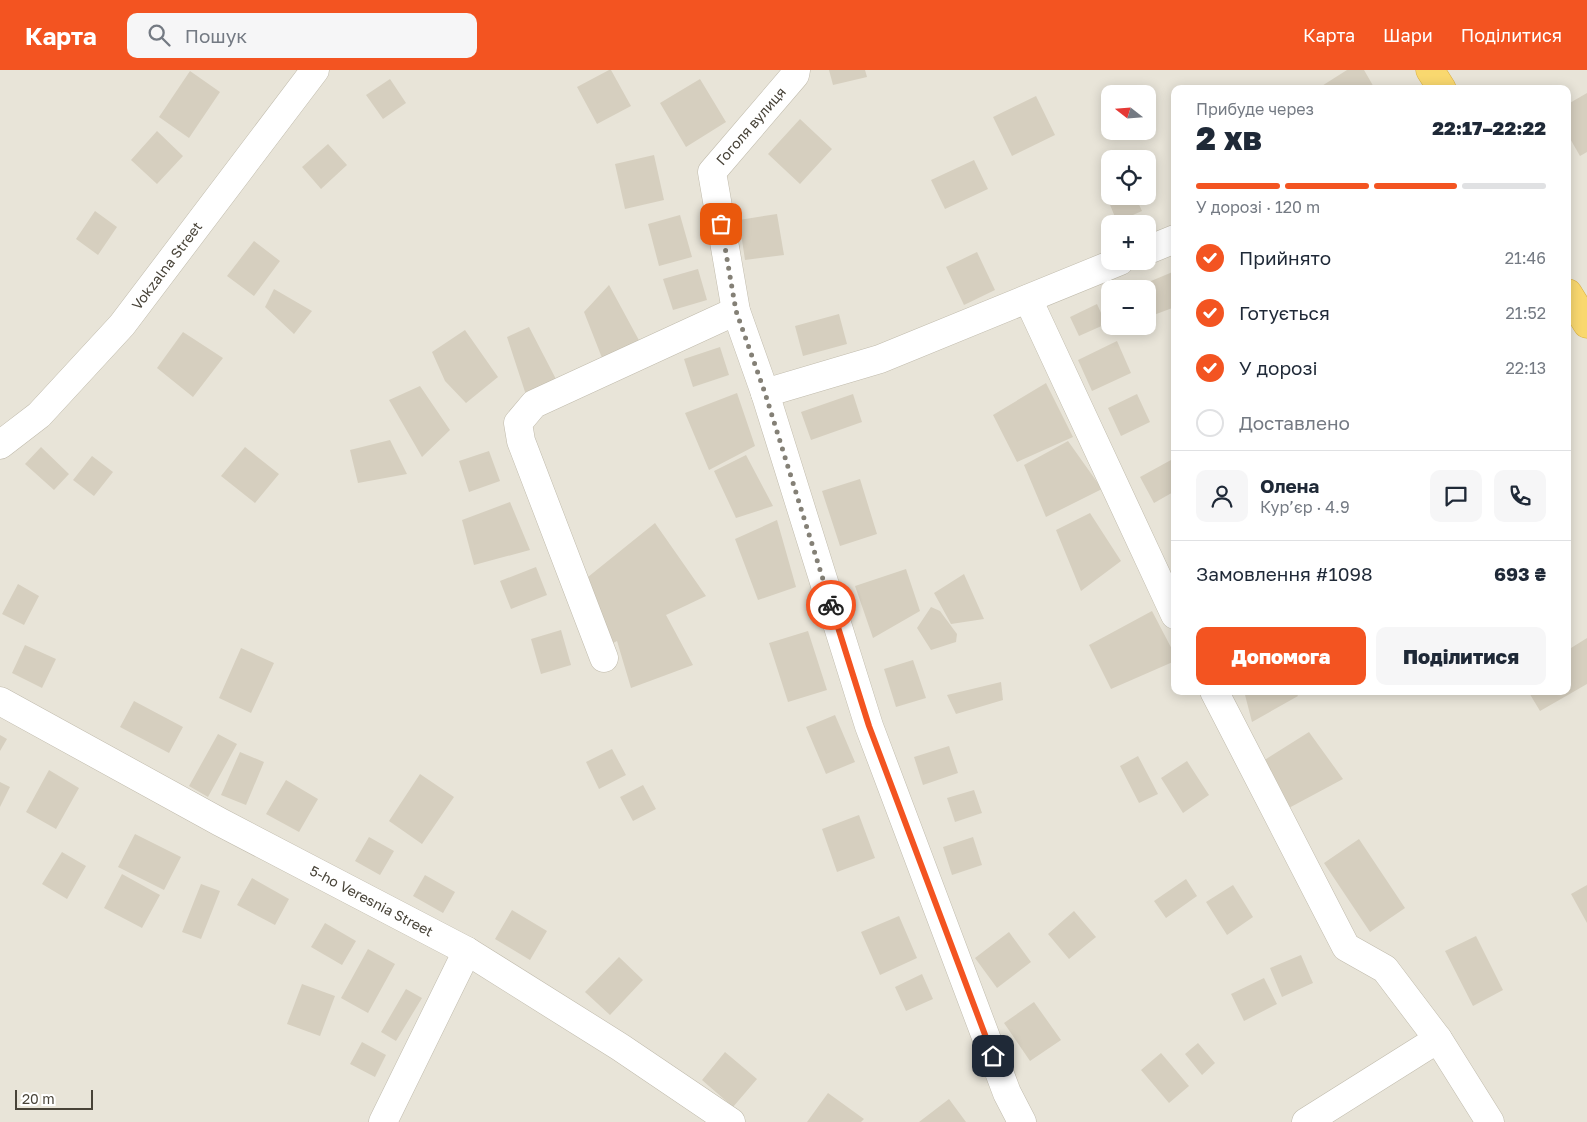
<!DOCTYPE html>
<html lang="uk">
<meta charset="utf-8">
<style>
:root{--surface:#fff;--page:#f6f6f7;--text:#1f2937;--muted:#747a83;--line:#e0e1e3;--accent:#f35421}
body{margin:0;font-family:"Golos Text",sans-serif;background:var(--page);color:var(--text);height:100vh;display:flex;flex-direction:column;font-size:19px;white-space:nowrap}
*{box-sizing:border-box;margin:0}
p{font-size:16px;color:var(--muted)}
.icon{flex:none;width:28px;height:28px;fill:none;stroke:currentColor;stroke-width:2;stroke-linecap:round;stroke-linejoin:round}
.map{position:relative;flex:1;overflow:hidden}
.side{position:absolute;left:1171px;top:15px;width:400px;height:610px;display:flex;flex-direction:column;background:var(--surface);border-radius:10px;box-shadow:0 2px 12px #0003}
.side>*{flex:none}
.needle{width:32px;rotate:287deg}
.controls{position:absolute;left:1101px;top:15px;display:grid;gap:10px}
.controls a{display:grid;place-items:center;width:55px;height:55px;border-radius:10px;background:var(--surface);box-shadow:0 2px 12px #0003;font-size:25px}
.scale{position:absolute;left:15px;bottom:12px;width:78px;box-sizing:border-box;padding-left:5px;border:2px solid #484338;border-top:0;font-size:14px;line-height:18px;white-space:nowrap;color:#484338;-webkit-text-stroke:4px #fff;paint-order:stroke}
.pin{position:absolute;display:grid;place-items:center;width:42px;height:42px;color:#fff;margin:-21px;border-radius:10px;box-shadow:0 2px 8px #0006}
.courier{position:absolute;display:grid;place-items:center;width:50px;height:50px;margin:-25px;border:4px solid #f35421;border-radius:50%;background:#fff;color:#222;box-shadow:0 1px 6px #0007}
.overview em{font-style:normal;font-weight:800}
.overview div{display:flex;flex-direction:column-reverse}
.overview{display:flex;align-items:center;justify-content:space-between;height:85px;padding:0 25px}
h1{font-size:32px;font-weight:800;line-height:38px}
.bar{display:grid;grid-template-columns:repeat(4,1fr);gap:8px 5px;align-content:center;height:60px;padding:0 25px}
.bar i{height:6px;border-radius:4px;background:var(--line)}
.bar .on{background:var(--accent)}
.bar p{grid-column:span 4}
.line{display:flex;align-items:center;gap:12px;padding:0 25px;border-top:1px solid var(--line)}
.line div{flex:1}
.round{display:grid;place-items:center;flex:none;width:52px;height:52px;border-radius:10px;background:var(--page)}
ol{padding:0 25px;list-style:none}
li{display:flex;align-items:center;gap:15px;height:55px}
li p{margin-inline-start:auto}
li .icon{padding:5px;border-radius:50%;background:var(--accent);color:#fff;stroke-width:4}
li:last-child{color:var(--muted)}
li i{width:28px;height:28px;border:2px solid var(--line);border-radius:50%}
.button{display:flex;gap:10px;margin-top:auto;padding:10px 25px}
.button a{flex:1;height:58px;border-radius:10px;background:var(--accent);color:#fff;font-size:20px;font-weight:800;line-height:58px;text-align:center}
.button a+a{background:var(--page);color:var(--text)}
header{display:flex;align-items:center;gap:30px;box-sizing:border-box;height:70px;padding:0 25px;background:var(--accent);color:#fff}
header strong{font-size:24px}
nav{display:flex;gap:28px;margin-inline-start:auto;font-size:18px}
.search{width:350px;height:45px;background:var(--page);display:flex;align-items:center;gap:12px;box-sizing:border-box;padding:0 18px;border-radius:10px;color:var(--muted);font-size:19px}
.map>svg:first-child{display:block}
.residential{fill:#e8e4d8;fill-rule:evenodd}
.building{fill:#d6cfbf}
.lines{fill:none;stroke-linecap:round;stroke-linejoin:round}
.minor-casing{stroke:#c0bbac;stroke-width:29}
.highway-casing{stroke:#d9ae3f;stroke-width:29}
.minor{stroke:#fff;stroke-width:28}
.highway{stroke:#f9d86f;stroke-width:28}
.done{stroke:#848076;stroke-width:5;stroke-dasharray:0 9}
.route{stroke:#f35421;stroke-width:6}
.labels{text-anchor:middle;stroke-width:5;stroke-linejoin:round;paint-order:stroke}
.street-label{font-size:14px;fill:#484338;stroke:#fff}
</style>
<header>
<strong>Карта</strong>
<div class="search"><svg class="icon" aria-label="search" viewBox="0 0 24 24"><circle cx="10" cy="10" r="6"/><path d="M15 15l6 6"/></svg>Пошук</div>
<nav><a>Карта</a><a>Шари</a><a>Поділитися</a></nav>
</header>
<div class="map">
<svg width="1587" height="1052" viewBox="0 0 1587 1052">
<rect width="100%" height="100%" fill="#f4f2ea"/>
<path class="residential" d="M0,0H1587V1052H0ZM1175,19H1568V621H1175ZM1110,24H1148V61H1110ZM1110,89H1148V126H1110ZM1110,154H1148V191H1110ZM1110,219H1148V256H1110Z"/>
<path class="building" d="M609,0H611L631,36L597,54L577,17Z
M829,0H865L867,7L833,15Z
M1347,0H1364L1375,19H1317Z
M190,1L220,22L189,68L159,47Z
M390,9L406,33L383,49L366,25Z
M700,9L726,52L686,77L660,33Z
M1587,23V82L1580,86L1568,65V34Z
M1036,26L1055,65L1012,86L993,47Z
M800,49L832,79L800,114L768,84Z
M157,61L183,86L157,114L131,90Z
M328,74L347,95L321,119L302,97Z
M654,85L664,130L625,139L615,94Z
M974,90L988,119L945,139L931,110Z
M1110,123V126H1135L1142,141L1117,152L1106,125Z
M95,141L117,157L98,185L76,169Z
M777,144L784,185L745,190L739,150Z
M680,145L692,187L659,196L648,154Z
M254,171L280,191L254,226L227,206Z
M977,182L995,220L964,235L946,197Z
M698,199L707,230L673,240L663,209Z
M1175,201V237L1151,246L1148,237V219H1140L1139,216Z
M609,215L641,274L604,293L584,242Z
M274,219L312,241L294,264L265,237Z
M1097,234L1106,254L1079,266L1070,247Z
M839,244L847,274L803,286L795,256Z
M529,257L558,313L527,328L507,267Z
M465,260L498,307L466,333L445,311L432,282Z
M183,262L223,288L193,327L157,298Z
M1117,271L1131,303L1092,321L1078,290Z
M720,277L729,305L693,317L684,289Z
M1046,313L1073,367L1017,392L993,345Z
M420,316L450,360L422,387L389,330Z
M737,323L755,376L709,400L685,343Z
M853,324L862,352L811,370L801,342Z
M1137,324L1150,352L1121,366L1108,338Z
M390,370L407,404L358,413L350,380Z
M1068,371L1102,419L1046,447L1024,395Z
M41,377L69,404L54,420L25,394Z
M245,377L279,404L255,433L221,406Z
M489,381L500,411L469,422L459,391Z
M746,385L773,436L736,448L714,401Z
M92,386L113,402L94,426L73,410Z
M1171,390L1175,398V421L1154,433L1140,407Z
M860,409L877,464L840,476L822,421Z
M510,432L530,480L474,495L462,450Z
M1090,443L1121,491L1081,521L1056,460Z
M777,450L796,517L758,530L735,469Z
M655,453L706,526L666,545L693,595L631,618L617,571L607,576L583,511Z
M536,497L547,525L511,539L500,511Z
M906,499L920,541L873,568L855,516Z
M964,504L984,549L951,554L934,523Z
M18,514L39,526L24,555L2,544Z
M931,537L940,541L957,564L956,572L931,580L917,558Z
M1152,541L1175,585V591L1111,619L1089,575Z
M561,560L571,595L541,604L531,569Z
M808,561L827,620L788,632L769,573Z
M1587,568V614L1540,641L1528,621H1568V573L1571,578Z
M25,575L56,589L42,618L12,603Z
M241,578L274,593L251,643L219,628Z
M913,590L926,628L896,637L884,599Z
M1001,612L1003,630L956,644L947,625Z
M1244,621H1295L1298,626L1252,652Z
M134,631L183,657L169,683L120,657Z
M835,645L855,692L826,704L806,657Z
M1309,662L1343,709L1287,739L1263,691Z
M218,664L237,674L208,727L189,716Z
M0,665L7,669L0,681Z
M949,676L958,703L923,715L914,687Z
M612,679L626,705L599,719L586,692Z
M240,682L264,692L246,735L221,725Z
M1138,686L1158,724L1139,733L1120,696Z
M1187,691L1209,725L1183,743L1161,708Z
M49,700L79,718L56,759L26,742Z
M420,704L454,727L422,774L389,751Z
M286,710L318,729L299,762L266,744Z
M0,712L10,717L0,737Z
M643,715L656,739L633,751L620,727Z
M974,720L982,743L955,752L947,728Z
M859,745L875,788L837,802L822,759Z
M135,764L181,787L164,820L118,797Z
M369,767L394,781L380,805L355,791Z
M973,767L982,795L952,805L943,777Z
M1359,769L1405,838L1370,862L1324,793Z
M62,782L86,796L67,829L42,814Z
M122,804L160,825L142,858L104,838Z
M425,805L455,822L443,843L413,826Z
M252,808L289,829L275,855L237,835Z
M1186,809L1197,826L1166,848L1154,831Z
M201,814L220,821L201,869L182,862Z
M1233,815L1253,847L1227,865L1206,832Z
M1587,815V853L1571,824Z
M512,840L547,861L530,890L495,869Z
M1074,841L1096,867L1069,889L1048,864Z
M899,846L917,888L880,905L861,862Z
M325,853L356,871L342,895L311,877Z
M1009,862L1031,892L997,918L975,888Z
M1476,866L1503,920L1473,936L1445,881Z
M368,879L395,894L368,943L341,928Z
M1301,885L1313,913L1282,927L1270,898Z
M619,887L643,910L610,945L585,922Z
M922,904L933,929L906,941L895,917Z
M1264,908L1277,934L1244,951L1231,924Z
M302,914L335,926L320,966L287,954Z
M406,919L422,928L396,971L381,962Z
M1034,932L1061,970L1030,991L1004,953Z
M362,972L386,985L375,1007L350,994Z
M1198,973L1215,993L1202,1005L1185,984Z
M725,982L757,1009L733,1037L702,1010Z
M1161,983L1189,1016L1169,1033L1141,1000Z
M828,1023L864,1049L861,1052H807Z
M949,1029L966,1052H919Z"/>
<g class="lines">
<g class="minor-casing">
<g id="minor">
<path d="M796,0L795,5L712,102L736,241L765,323L869,656L1007,1023L1022,1052"/>
<path d="M1148,180L1175,169"/>
<path d="M1028,229L1175,545"/>
<path d="M765,323L880,289L1120,191"/>
<path id="s1" d="M0,375L39,345L122,255L315,0"/>
<path d="M604,588L521,371L518,353L534,334L736,241"/>
<path d="M1214,621L1346,877L1385,899L1438,969"/>
<path id="s2" d="M0,631L220,752L467,881L620,977L731,1052"/>
<path d="M383,1052L467,881"/>
<path d="M1306,1052L1438,969L1490,1052"/>
</g>
</g>
<g class="highway-casing">
<path id="highway" d="M1430,0L1442,19
M1568,223L1587,254"/>
</g>
<use href="#minor" class="minor"/>
<use href="#highway" class="highway"/>
</g>
<g class="lines">
<path class="done" d="M721,154L736,241L765,323L831,535"/>
<path class="route" d="M831,535L869,656L993,986"/>
</g>
<g class="labels">
<g class="street-label">
<text transform="translate(751 56) rotate(-49)" y="5">Гоголя вулиця</text>
<text dy="5" stroke="none"><textPath href="#s1" startOffset="246">Vokzalna Street</textPath></text>
<text dy="5" stroke="none"><textPath href="#s2" startOffset="422">5-ho Veresnia Street</textPath></text>
</g>
</g>
</svg>
<div class="controls">
<a><svg class="needle" viewBox="-14 -14 28 28"><path d="M0-13l5 13h-10z" fill="#e53935"/><path d="M0 13l5-13h-10z" fill="#747a83"/></svg></a>
<a><svg class="icon" aria-label="locate" viewBox="0 0 24 24"><circle cx="12" cy="12" r="6"/><path d="M12 2v4M12 18v4M2 12h4M18 12h4"/></svg></a>
<a>+</a>
<a>−</a>
</div>
<div class="scale">20 m</div>
<div class="pin" style="left:721px;top:154px;background:#ea580c"><svg class="icon" aria-label="bag" viewBox="0 0 24 24"><path d="M5 8h14l-1 12H6zM9 8a3 3 0 0 1 6 0"/></svg></div>
<div class="pin" style="left:993px;top:986px;background:#1f2937"><svg class="icon" aria-label="home" viewBox="0 0 24 24"><path d="M3 11l9-7 9 7M6 9v11h12V9"/></svg></div>
<div class="courier" style="left:831px;top:535px"><svg class="icon" aria-label="bike" viewBox="0 0 24 24"><circle cx="6" cy="16" r="4"/><circle cx="18" cy="16" r="4"/><path d="M6 16l4-8h5l3 8M10 8l3 8H6M13 5h3"/></svg></div>
<section class="side">
<div class="overview"><div><h1>2 хв</h1><p>Прибуде через</p></div><em>22:17–22:22</em></div>
<div class="bar"><i class="on"></i><i class="on"></i><i class="on"></i><i></i><p>У дорозі · 120 m</p></div>
<ol>
<li><svg class="icon" aria-label="check" viewBox="0 0 24 24"><path d="M5 12l5 5 9-10"/></svg>Прийнято<p>21:46</p></li>
<li><svg class="icon" aria-label="check" viewBox="0 0 24 24"><path d="M5 12l5 5 9-10"/></svg>Готується<p>21:52</p></li>
<li><svg class="icon" aria-label="check" viewBox="0 0 24 24"><path d="M5 12l5 5 9-10"/></svg>У дорозі<p>22:13</p></li>
<li><i></i>Доставлено</li>
</ol>
<div class="line" style="height:90px"><a class="round"><svg class="icon" aria-label="person" viewBox="0 0 24 24"><circle cx="12" cy="8" r="4"/><path d="M4 21q1-7 8-7t8 7"/></svg></a><div><b>Олена</b><p>Кур’єр · 4.9</p></div><a class="round"><svg class="icon" aria-label="chat" viewBox="0 0 24 24"><path d="M4 5h16v11H9l-5 4z"/></svg></a><a class="round"><svg class="icon" aria-label="phone" viewBox="0 0 24 24"><path d="M5 4h4l2 5-3 2q2 4 5 5l2-3 5 2v4C11 20 4 13 5 4z"/></svg></a></div>
<div class="line" style="height:65px"><div>Замовлення #1098</div><b>693 ₴</b></div>
<div class="button"><a>Допомога</a><a>Поділитися</a></div>
</section>
</div>
